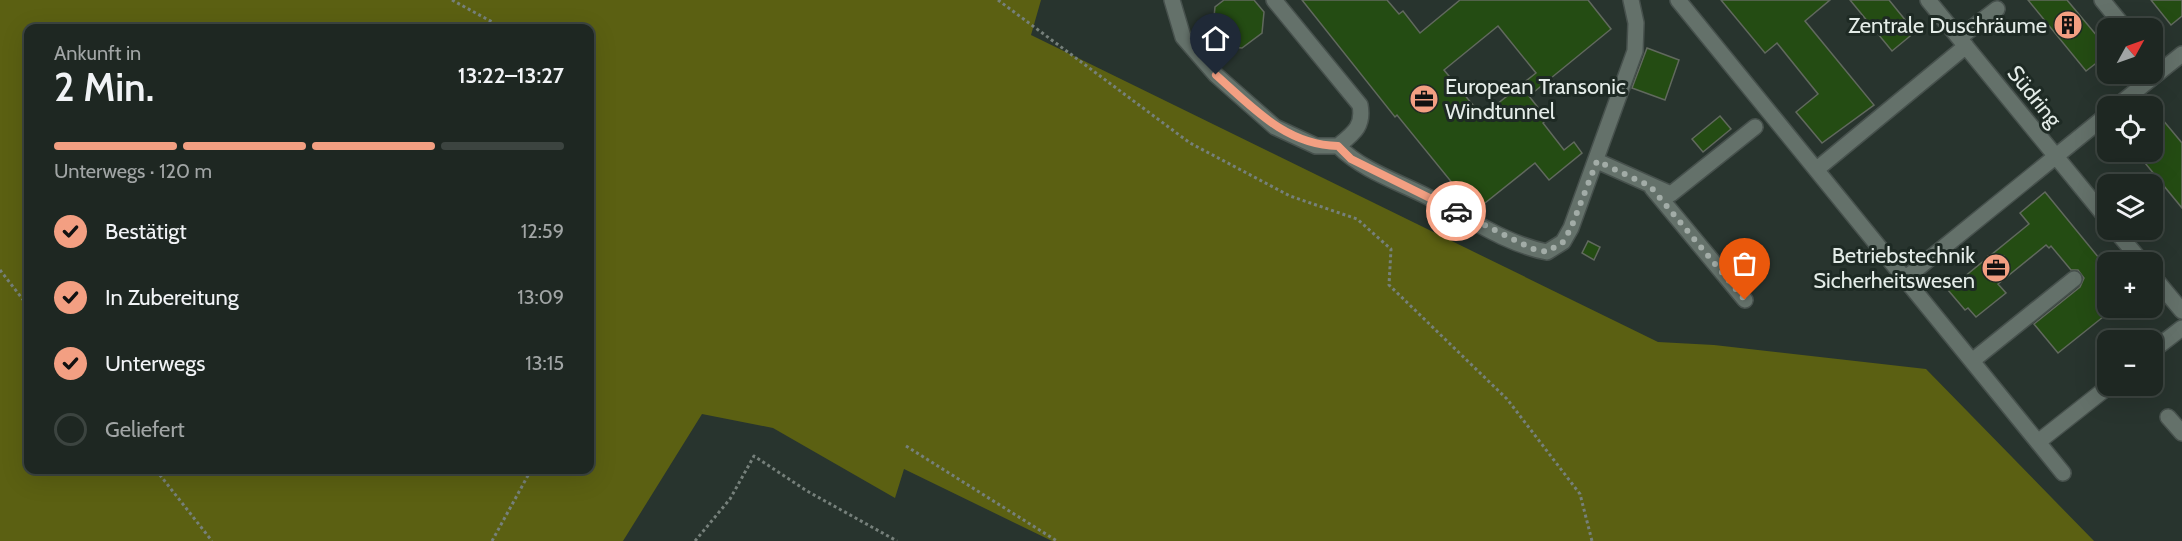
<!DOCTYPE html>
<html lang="de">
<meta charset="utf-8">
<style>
:root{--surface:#1e2722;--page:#262f2a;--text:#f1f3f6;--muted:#a1a5a5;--line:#3c4440;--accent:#f39f82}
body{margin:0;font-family:Cabin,sans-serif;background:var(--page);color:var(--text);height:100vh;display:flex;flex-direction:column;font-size:22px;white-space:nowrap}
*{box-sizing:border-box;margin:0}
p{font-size:20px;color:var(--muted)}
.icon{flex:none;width:33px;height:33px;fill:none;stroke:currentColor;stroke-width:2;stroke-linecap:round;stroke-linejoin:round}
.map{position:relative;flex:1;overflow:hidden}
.drawer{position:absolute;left:24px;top:24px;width:570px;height:450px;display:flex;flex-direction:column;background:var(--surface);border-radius:12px;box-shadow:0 6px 24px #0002,0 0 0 2px var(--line)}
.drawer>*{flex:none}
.needle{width:39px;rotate:50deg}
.tools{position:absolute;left:2097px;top:18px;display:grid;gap:12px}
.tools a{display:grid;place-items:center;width:66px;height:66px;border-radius:12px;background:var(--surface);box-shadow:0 6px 24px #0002,0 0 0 2px var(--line);font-size:30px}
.pin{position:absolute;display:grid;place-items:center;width:51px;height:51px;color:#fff;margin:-62px -26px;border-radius:50% 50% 50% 0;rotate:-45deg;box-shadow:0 0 6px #0007}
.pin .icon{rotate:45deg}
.courier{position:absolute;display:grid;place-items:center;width:60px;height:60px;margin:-30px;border:4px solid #f39f82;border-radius:50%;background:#fff;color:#222;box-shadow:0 2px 8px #0007}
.summary em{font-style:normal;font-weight:600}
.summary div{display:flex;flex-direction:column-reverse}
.summary{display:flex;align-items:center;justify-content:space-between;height:102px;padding:0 30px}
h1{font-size:39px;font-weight:600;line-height:45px}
.bar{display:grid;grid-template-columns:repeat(4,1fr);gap:9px 6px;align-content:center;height:72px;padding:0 30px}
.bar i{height:8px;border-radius:4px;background:var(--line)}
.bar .active{background:var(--accent)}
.bar p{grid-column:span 4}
ol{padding:0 30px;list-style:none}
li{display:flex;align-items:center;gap:18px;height:66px}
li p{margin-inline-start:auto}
li .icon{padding:6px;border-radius:50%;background:var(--accent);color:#111;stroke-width:4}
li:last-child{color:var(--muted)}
li i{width:33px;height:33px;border:3px solid var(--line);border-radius:50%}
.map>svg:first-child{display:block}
.forest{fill:#5b6012;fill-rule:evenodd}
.building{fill:#244c13;stroke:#61695e;stroke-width:1.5;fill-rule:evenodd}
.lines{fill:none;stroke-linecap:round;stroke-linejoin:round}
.minor-casing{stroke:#47514d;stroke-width:18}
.path{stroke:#76807b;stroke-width:3;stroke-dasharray:3 3;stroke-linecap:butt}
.minor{stroke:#64716a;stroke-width:15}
.done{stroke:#a2aca7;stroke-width:6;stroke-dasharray:0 10.8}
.route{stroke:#f39f82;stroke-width:8}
.labels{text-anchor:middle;stroke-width:6;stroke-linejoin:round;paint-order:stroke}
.poi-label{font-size:22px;fill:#e4ece8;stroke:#1e2a24;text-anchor:end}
.street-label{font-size:22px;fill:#e4ece8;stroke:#1e2a24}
</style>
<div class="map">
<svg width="2182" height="541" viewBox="0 0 2182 541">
<rect width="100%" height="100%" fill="#28342e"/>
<path class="forest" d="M0,0H1041L1031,35L1658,342L1714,345L1926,369L2094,541H1052L904,469L895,498L773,428L702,414L623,541H0ZM28,28H590V470H28Z"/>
<path class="building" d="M1224,0H1254L1264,12L1262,33L1242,48L1219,46L1207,32L1213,27L1215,7Z
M1302,0H1387L1399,14L1403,11L1420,33L1460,0H1588L1611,29L1529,96L1547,119L1543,123L1564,150L1574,142L1582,153L1549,180L1535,163L1475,211L1397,115L1395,117ZM1498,26L1536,73L1482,116L1444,70Z
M1721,0H1830L1805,21L1874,105L1822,143L1796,112L1818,94L1777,43L1765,53Z
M1850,0H1889L1915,32L1892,51Z
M2028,0H2067L2108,49V54L2086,71Z
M2151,0H2182V16L2171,25Z
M1647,48L1679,60L1665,100L1632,88Z
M2152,107L2182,143V208L2136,152H2152Z
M1720,116L1731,129L1703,152L1692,139Z
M2045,192L2108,269V313L2058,353L2034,324L2080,287L2084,278L2078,270H2071L2051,246L2049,248L2046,245L1998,284L2006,293L1976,317L1968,308L1965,310L1948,290L2029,224L2020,213Z
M1588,241L1600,247L1594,260L1582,253Z"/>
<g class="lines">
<g class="minor-casing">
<path id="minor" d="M1172,0L1183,37L1216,75L1275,127L1316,146H1338C1354,133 1364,126 1360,105L1274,0
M1678,0L2063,473
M1928,0L2108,220
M2102,0L2125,28
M1959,38L1997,9
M2117,106L2182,54
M1338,146C1362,170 1396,181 1426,196C1464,215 1505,244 1547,252L1563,242L1571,228L1635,51L1636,23L1631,0
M1597,161L1671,194L1755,127
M1817,169L1966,46
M1652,188L1745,300
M2115,230L2142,262
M2152,275L2182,311
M1907,277L2108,114
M2152,351L2182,328
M1972,361L2074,279
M2168,417L2182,433
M2038,442L2109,386"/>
</g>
<path class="path" d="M452,0L494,23L496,28
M998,0L1190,143L1290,196L1357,219L1391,249L1389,285L1507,399L1580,494L1592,541
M0,270L28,306
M906,446L1057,541
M156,470L212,541
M492,541L531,470
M695,541L730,499L754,456L807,491L897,541"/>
<use href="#minor" class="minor"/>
</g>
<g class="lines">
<path class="done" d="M1456,211L1533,249L1547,252L1563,242L1571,228L1597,161L1650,186L1745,300"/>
<path class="route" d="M1216,75C1253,108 1286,145 1338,146L1351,159L1456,211"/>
</g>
<defs>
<g id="building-disc" transform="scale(1.5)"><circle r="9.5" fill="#f39f82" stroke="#1e2a24"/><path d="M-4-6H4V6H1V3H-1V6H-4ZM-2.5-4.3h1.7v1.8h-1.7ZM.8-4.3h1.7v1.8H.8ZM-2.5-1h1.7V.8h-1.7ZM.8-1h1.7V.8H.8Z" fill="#111"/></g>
<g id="office-disc" transform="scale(1.5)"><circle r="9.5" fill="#f39f82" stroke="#1e2a24"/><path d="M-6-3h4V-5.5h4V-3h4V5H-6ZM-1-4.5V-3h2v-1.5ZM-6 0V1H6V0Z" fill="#111"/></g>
</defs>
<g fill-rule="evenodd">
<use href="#building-disc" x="2068" y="25"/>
<use href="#office-disc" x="1424" y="99"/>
<use href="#office-disc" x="1996" y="268"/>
</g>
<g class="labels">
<g class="poi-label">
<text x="2047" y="33">Zentrale Duschräume</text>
<text x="1445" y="94" text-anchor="start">European Transonic<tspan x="1445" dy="25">Windtunnel</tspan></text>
<text x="1975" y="263">Betriebstechnik<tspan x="1975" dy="25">Sicherheitswesen</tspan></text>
</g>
<g class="street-label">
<text transform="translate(2035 96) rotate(51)" y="8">Südring</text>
</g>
</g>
</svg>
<div class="tools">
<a><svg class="needle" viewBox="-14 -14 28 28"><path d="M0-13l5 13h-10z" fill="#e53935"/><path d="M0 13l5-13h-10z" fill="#a1a5a5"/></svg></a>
<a><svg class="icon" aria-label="locate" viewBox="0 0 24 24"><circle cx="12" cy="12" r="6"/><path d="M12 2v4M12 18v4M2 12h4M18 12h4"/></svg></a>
<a><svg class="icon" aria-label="layers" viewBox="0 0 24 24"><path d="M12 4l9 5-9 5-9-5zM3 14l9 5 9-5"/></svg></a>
<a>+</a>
<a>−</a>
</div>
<div class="pin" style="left:1745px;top:300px;background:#ea580c"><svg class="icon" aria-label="bag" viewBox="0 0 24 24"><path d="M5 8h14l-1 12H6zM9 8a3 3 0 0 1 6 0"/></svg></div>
<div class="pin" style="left:1216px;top:75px;background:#1f2937"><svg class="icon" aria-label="home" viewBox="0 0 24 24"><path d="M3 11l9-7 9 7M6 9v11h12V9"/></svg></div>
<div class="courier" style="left:1456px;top:211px"><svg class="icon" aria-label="car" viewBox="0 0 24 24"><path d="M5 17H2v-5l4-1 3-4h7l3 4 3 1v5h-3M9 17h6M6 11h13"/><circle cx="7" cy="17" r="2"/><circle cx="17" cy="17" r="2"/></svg></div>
<section class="drawer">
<div class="summary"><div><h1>2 Min.</h1><p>Ankunft in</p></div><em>13:22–13:27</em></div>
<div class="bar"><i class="active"></i><i class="active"></i><i class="active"></i><i></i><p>Unterwegs · 120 m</p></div>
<ol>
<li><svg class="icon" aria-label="check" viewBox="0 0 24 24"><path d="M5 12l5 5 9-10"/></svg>Bestätigt<p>12:59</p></li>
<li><svg class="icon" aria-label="check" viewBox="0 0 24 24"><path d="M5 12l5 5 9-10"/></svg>In Zubereitung<p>13:09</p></li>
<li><svg class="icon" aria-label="check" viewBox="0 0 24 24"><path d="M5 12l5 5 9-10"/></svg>Unterwegs<p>13:15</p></li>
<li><i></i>Geliefert</li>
</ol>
</section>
</div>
